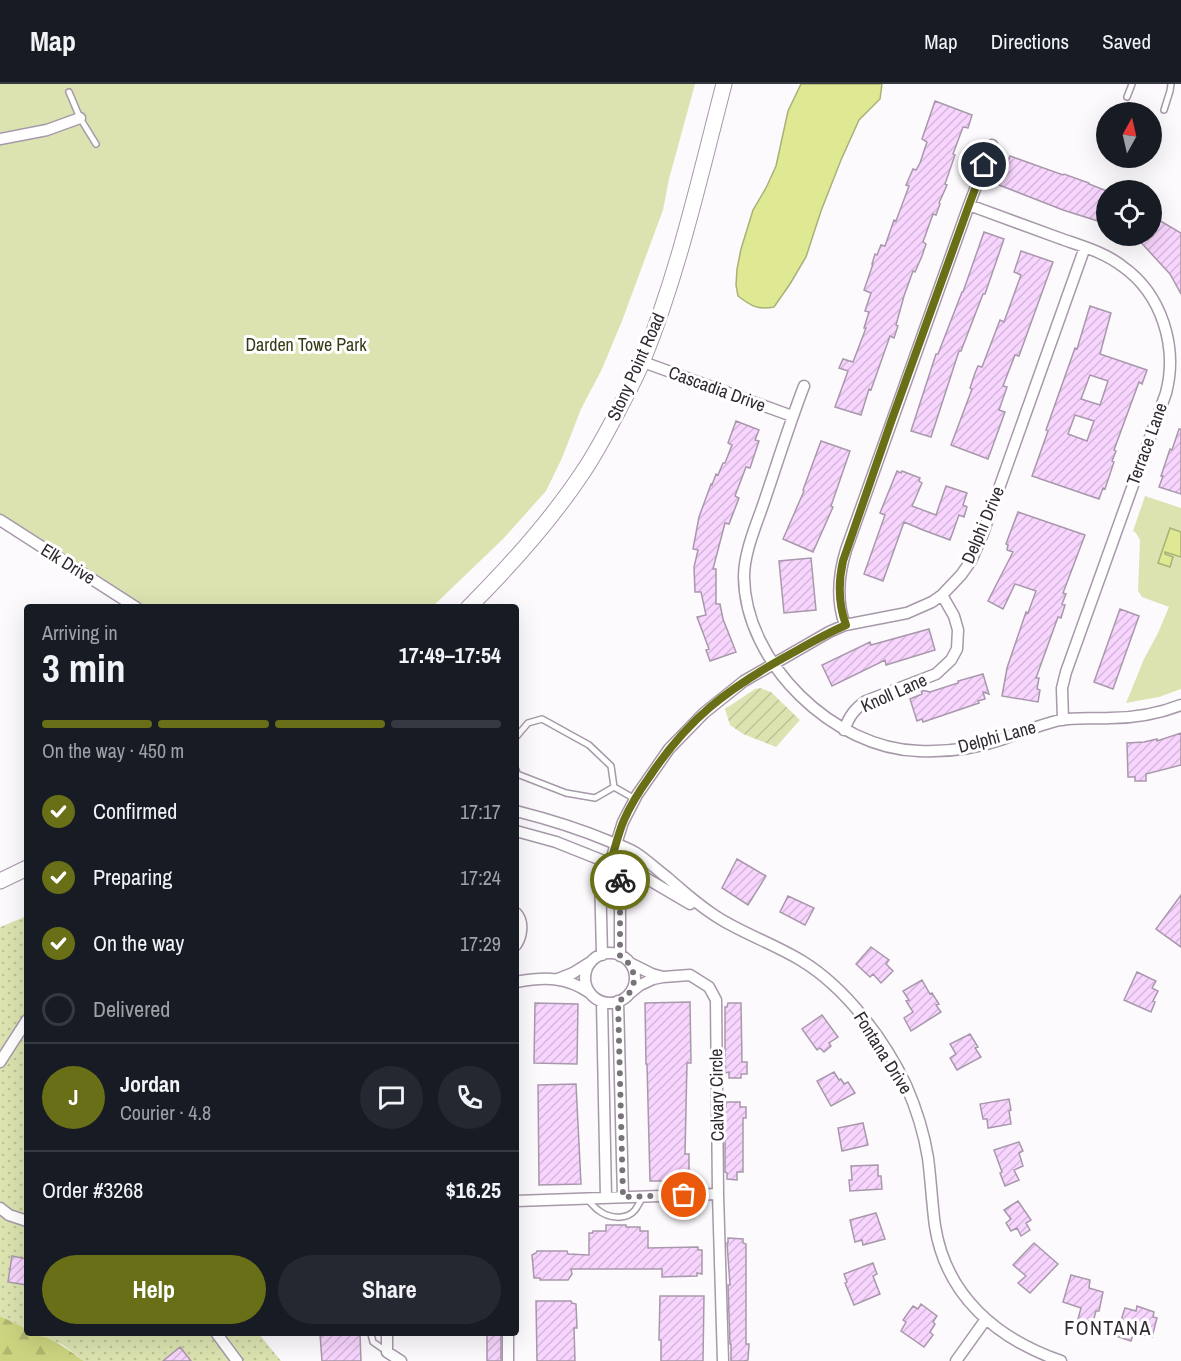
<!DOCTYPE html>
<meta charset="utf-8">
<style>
:root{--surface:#171b24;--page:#242831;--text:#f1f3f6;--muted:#9ea1a6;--line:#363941;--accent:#686f16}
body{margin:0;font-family:"Archivo Narrow",sans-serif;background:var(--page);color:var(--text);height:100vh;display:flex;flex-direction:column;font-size:22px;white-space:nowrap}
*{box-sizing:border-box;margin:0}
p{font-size:20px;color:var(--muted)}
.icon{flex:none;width:33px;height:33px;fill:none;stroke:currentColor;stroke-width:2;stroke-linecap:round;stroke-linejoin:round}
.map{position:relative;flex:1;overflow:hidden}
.sheet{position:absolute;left:24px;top:520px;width:495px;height:732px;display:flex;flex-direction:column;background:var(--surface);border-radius:6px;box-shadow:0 6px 24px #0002}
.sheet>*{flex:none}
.needle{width:39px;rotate:8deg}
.buttons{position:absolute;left:1096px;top:18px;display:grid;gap:12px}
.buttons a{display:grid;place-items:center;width:66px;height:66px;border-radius:50%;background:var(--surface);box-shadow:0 6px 24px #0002;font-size:30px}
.pin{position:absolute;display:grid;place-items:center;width:51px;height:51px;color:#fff;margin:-26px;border:3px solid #fff;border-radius:50%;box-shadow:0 2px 6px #0007}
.courier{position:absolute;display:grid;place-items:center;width:60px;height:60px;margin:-30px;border:4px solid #686f16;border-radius:50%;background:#fff;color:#222;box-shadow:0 2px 8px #0007}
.overview em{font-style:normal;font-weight:800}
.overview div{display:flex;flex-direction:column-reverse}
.overview{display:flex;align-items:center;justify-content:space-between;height:102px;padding:0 18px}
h1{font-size:39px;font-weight:800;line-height:45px}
.bar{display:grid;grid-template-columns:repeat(4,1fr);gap:9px 6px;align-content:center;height:72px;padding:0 18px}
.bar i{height:8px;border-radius:4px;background:var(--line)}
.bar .active{background:var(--accent)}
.bar p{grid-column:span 4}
.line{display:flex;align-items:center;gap:15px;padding:0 18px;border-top:2px solid var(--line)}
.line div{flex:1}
.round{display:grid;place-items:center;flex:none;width:63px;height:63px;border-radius:32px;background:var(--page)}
ol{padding:0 18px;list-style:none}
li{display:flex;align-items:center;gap:18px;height:66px}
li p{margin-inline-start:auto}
li .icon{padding:6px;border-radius:50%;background:var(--accent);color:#fff;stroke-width:4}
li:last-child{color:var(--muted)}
li i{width:33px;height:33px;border:3px solid var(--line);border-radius:50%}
.action{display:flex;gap:12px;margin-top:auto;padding:12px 18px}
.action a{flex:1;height:69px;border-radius:36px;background:var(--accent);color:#fff;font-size:24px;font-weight:800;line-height:69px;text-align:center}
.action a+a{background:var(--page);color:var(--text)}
header{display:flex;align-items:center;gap:36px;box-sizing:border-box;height:84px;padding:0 30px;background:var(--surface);border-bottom:2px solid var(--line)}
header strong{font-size:28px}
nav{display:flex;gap:33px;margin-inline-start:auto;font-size:21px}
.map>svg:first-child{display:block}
.grass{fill:url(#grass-dots)}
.forest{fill:url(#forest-firs)}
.park{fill:#dce3b0}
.garden{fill:url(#garden-furrows)}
.water{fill:#dfe993;stroke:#abb076;stroke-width:1.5}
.building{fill:url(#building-hatch);stroke:#a898ab;stroke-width:1.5;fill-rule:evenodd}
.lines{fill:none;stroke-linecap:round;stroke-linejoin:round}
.lane-casing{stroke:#a798aa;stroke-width:8}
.street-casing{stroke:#a798aa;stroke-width:13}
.secondary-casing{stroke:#a798aa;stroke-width:17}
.lane{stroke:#fff;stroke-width:5}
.street{stroke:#fff;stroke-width:10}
.secondary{stroke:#fff;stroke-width:15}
.done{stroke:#787379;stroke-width:6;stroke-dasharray:0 10.8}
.route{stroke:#686f16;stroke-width:8}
.labels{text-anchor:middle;stroke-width:6;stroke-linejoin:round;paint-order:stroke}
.park-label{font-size:18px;fill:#363a15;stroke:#fff}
.street-label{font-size:18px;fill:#312a32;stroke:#fff}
.neighbourhood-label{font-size:20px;letter-spacing:1.5px;fill:#312a32;stroke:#fff}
</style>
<header>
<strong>Map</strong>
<nav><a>Map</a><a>Directions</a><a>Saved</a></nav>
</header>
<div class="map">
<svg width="1181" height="1277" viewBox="0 0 1181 1277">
<defs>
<pattern id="grass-dots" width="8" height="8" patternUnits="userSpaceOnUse" patternTransform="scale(1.5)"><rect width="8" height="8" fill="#dce3b0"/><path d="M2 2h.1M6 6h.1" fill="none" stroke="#bdc398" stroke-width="1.8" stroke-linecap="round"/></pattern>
<pattern id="forest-firs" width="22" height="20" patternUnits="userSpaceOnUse" patternTransform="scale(1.5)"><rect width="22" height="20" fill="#cbd47f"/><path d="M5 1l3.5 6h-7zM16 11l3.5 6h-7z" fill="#afb66e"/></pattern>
<pattern id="garden-furrows" width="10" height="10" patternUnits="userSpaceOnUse" patternTransform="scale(1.5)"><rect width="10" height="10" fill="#dce3b0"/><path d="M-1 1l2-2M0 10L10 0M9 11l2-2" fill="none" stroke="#bdc398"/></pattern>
<pattern id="building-hatch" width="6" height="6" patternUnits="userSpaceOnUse" patternTransform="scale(1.5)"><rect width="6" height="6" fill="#f8d5fe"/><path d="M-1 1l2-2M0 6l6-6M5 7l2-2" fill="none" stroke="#d5b7da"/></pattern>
</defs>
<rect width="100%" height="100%" fill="#fdfafe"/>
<path class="grass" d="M27,832V1245L0,1232V843Z
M37,1250H259L281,1277H84L63,1261Z"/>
<path class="forest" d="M0,1232L27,1245V1250C49,1250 67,1265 84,1277H0Z"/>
<path class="park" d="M0,0H695L669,95L663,126L622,237L602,285L581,325L562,374L546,407L503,455L431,524L137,523L0,434Z
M1145,412L1181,424V605L1159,613L1126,619L1144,575L1158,549L1169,523L1142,513L1138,507L1140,456L1136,449L1133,447Z"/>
<path class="garden" d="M760,604L771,608L800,636L776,663L743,650L730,641L725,625L755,605Z"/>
<path class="water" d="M801,0H882L880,15L859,36L841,76L821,127L806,173L790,200L774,223C757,226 751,222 738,212L736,201L737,185L741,165L753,126L766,104L776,82L788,27Z
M1170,444L1181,448V473L1165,468V470L1173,473L1170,483L1158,479Z"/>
<path class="building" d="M935,17L972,31L968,44L963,43L953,70L955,71L945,100L947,101L939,119L940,120L936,131L933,130L923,158L926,160L922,172L915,188L913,187L904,212L896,241L898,242L894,254L890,252L871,306L869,305L861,331L835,323L848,287L839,284L843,275L853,278L866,244H864L869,228L865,227L871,209L864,206L873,180H872L875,170L877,171L881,161L885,162L894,136L896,137L909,102L906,101L913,85L916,86L920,79L927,58L922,55Z
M1010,72L1063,91L1064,90L1089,99V100L1107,107V123L1101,138L1063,126L999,101Z
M1152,132L1181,149V210L1170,190L1135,152H1152Z
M984,148L1004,155L985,210H983L961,267H959L931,353L911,347L936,270H938L962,208H963Z
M1021,167L1053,178L1019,272L1015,271L1003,302L1007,303L999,326L1005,328L988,375L951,361L972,305L970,304L975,289L978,282L982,283L1000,236L1004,238L1021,191L1014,188Z
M1090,222L1111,229L1100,270L1147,286L1142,300L1139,298L1114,366L1116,367L1112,377L1114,378L1105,405L1103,404L1099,415L1032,392L1048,347L1046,346L1075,264L1077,265ZM1090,291L1108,297L1100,321L1081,315ZM1075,331L1094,337L1087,357L1068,350Z
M736,337L759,346L755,356L759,357L750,384L746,383L735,412L739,414L729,440L725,439L713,485H716V520H720L723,535L736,568L710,577L706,566L709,565L697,533L706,531L701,508H695L694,483L698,466L693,465L699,433L711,400L712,401L716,390L718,391L723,379H725L732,361L728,359Z
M1179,345H1181V410L1159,403L1163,392H1161L1170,365L1172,366Z
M821,357L850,367L831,422L833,423L813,468L783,455L804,407L803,406Z
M897,387L901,389L902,387L920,394L919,397L922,399L912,422L936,431L946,402L967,409L963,421L967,423L964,433L959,431L950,456L923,446L904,438L883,497L864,490L885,431L880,429Z
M1018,428L1085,451L1063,509L1066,510L1062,520L1065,521L1061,534L1058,533L1036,594H1039L1037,605L1040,606L1038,618L1002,612L1007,584L1026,528L1028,529L1036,507L1015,500L1003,525L988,517L1013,468L1007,466L1008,461L1006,460Z
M811,474L816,526L784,529L779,477Z
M1120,525L1139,532L1113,605L1094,598Z
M929,545L935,566L886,581L885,576L832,602L822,581L870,558L871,561Z
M983,590L989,610L983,608L985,615L978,617L979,619L923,638L922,635L917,637L910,615L922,610L921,606L930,608L958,599V597Z
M1181,649V681L1146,690V697H1135V693H1128L1127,659L1144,658L1157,655V657Z
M737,775L766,792L748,821L722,804Z
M1181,811V863L1156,845Z
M788,812L814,824L805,841L780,828Z
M871,863L889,876L886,880L893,887L881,899L873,890L870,893L856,880Z
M1137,888L1156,897L1152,904L1158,907L1153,917L1155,918L1151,928L1124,916Z
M922,896L930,910L932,909L939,920L936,921L941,928L911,947L904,934L913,928L906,917L909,916L903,907Z
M690,918L691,979H687L685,1070H689V1097H650L647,980H646L645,919Z
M535,919L578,920L577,980L534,979Z
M728,919H741L742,978H747V990H741V994H729V988L725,989V923H727Z
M822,931L838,953L829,959L831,962L824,968L820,964L817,966L802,945Z
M970,950L978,963L975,964L981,973L957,986L950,974L956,970L950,960Z
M834,988L839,996L841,995L844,1000L848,998L855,1009L831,1022L817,997Z
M576,1000L581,1100L539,1101L538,1001Z
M1009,1015L1011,1026L1009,1027L1011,1040L988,1044L987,1035H983L980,1020Z
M726,1018H740V1023H746V1034H743V1088H737V1096L727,1095V1089L725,1088V1023H726Z
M863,1039L868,1061L842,1067L838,1044Z
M1019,1058L1023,1067L1019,1069L1023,1082L1014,1086L1019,1096L1005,1102L1000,1089L1002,1088L994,1066Z
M878,1081V1092H881L882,1105L850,1107L849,1096H852L851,1082Z
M1018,1117L1031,1136L1026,1139L1030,1146L1021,1152L1017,1144L1011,1147L1006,1139L1011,1135L1004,1126Z
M876,1129L885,1155L863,1161L862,1156L855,1158L850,1136Z
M606,1141H626V1143H640V1147H648V1164L698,1163V1166H702V1190L697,1189V1192L662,1193V1185H571L572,1190L568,1196H540V1194H534L532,1171L536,1169L537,1167H567L568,1170L589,1171V1149H593V1147H606Z
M728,1154L743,1155V1159L746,1160V1260H749L748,1276L744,1277H731V1260H730L728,1201H730L727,1159H728Z
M1034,1159L1058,1180L1030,1209L1018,1199L1026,1192L1013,1181Z
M12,1172L27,1175V1201L8,1198Z
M873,1179L877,1190L873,1192L880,1210L854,1221L845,1199L847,1198L844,1190Z
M1071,1191L1090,1196L1089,1204L1103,1208L1099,1227H1096L1093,1238L1078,1235L1081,1224L1063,1218Z
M660,1212H704L703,1277H661V1256H659Z
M536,1217H571L572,1219L576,1220L577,1244H574L575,1277H537Z
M921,1220L937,1232L933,1238L935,1240L930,1248L933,1251L924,1263L901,1247L906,1238L903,1236L913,1222L918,1225Z
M1137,1222L1154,1228L1153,1233L1157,1234L1152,1253L1134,1248L1131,1257L1116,1252L1125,1224L1136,1227Z
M320,1250H360L361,1277H322Z
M487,1250H501V1277H487Z
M180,1263L191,1277H163Z"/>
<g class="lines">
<g class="lane-casing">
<path id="lane" d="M69,8L80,34L96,60
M1127,13L1132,0
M1164,26L1170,7L1171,0
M516,653L528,639L542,635L589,661L611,682L614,703
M516,686L517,690L566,709L595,714L614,703
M614,703L635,715
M587,1115C591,1119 594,1123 598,1126C608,1134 626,1137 635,1126C638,1122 640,1117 643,1113
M371,1250L373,1258L386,1267"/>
</g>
<g class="street-casing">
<path id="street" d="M0,55L47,46L80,34
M969,121C999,132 1029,143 1059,154C1081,162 1104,168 1122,182C1162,210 1178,263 1166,309L1066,588L1062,604L1063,636
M643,278L792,332
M804,302C789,341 777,380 764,418C756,442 744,468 744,493C745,579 834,665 919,667C946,668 974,665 1000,656C1020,649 1039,641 1060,636C1076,633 1093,635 1110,634C1135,634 1158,630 1181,621
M0,436L137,524
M845,541C836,516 838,492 846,466L969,121L992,61
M844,646C849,633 854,625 866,617L936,590L951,576L957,565L958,546L954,532L942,511
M516,727C548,735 580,745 611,758C619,761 628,764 636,769C647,776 657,786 668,794C685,809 702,824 722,836C747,851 776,861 802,877C846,904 884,955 906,1001C916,1024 924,1049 928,1074C931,1097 932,1120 935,1142C946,1212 997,1255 1061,1277
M516,747L556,758L644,793L690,820
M610,780L620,792V872
M516,829C524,837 522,852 516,861
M585 894a25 25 0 1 1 50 0a25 25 0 1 1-50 0Z
M602,871L600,789L610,779L623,738L637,711L669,665L704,629L744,597L829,548L845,541L907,529L932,518L942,511L961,491L971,477L982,452L1085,163
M630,879L652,890L663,893
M558,895L573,889L589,879
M516,898C544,893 566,892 590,909
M630,909L640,901L653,895L663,893L690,891L709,903L716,916L718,1110L723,1277
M618,917L623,1113
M602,918L606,1113
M0,978L27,936
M516,1117L718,1110
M0,1124L9,1131L27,1137
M217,1250L237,1277
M387,1250V1268L401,1277
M508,1250V1277
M956,1277L986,1235"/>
</g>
<g class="secondary-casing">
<path id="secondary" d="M468,524C510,482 550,438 583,388C596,369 606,349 617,329C626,311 636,294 643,276C679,187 700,92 724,0
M0,797L27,784"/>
</g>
<use href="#lane" class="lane"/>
<use href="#street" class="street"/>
<use href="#secondary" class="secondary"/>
</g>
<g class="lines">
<path class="done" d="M620,796V872C639,883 639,909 618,917L623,1113L684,1111"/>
<path class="route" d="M620,796V792L610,779C615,765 618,750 624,736C631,720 640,706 650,692C688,635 726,606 785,573C805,562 825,550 846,541C838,519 838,499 843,477L891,338L969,121L984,81"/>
</g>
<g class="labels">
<g class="park-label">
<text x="306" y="267">Darden Towe Park</text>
</g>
<g class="street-label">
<text transform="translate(636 283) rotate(-66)" y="6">Stony Point Road</text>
<text transform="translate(717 305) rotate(20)" y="6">Cascadia Drive</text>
<text transform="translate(1147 360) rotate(-70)" y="6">Terrace Lane</text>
<text transform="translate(983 441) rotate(-67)" y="6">Delphi Drive</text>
<text transform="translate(68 480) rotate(32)" y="6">Elk Drive</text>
<text transform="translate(894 609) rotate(-24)" y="6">Knoll Lane</text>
<text transform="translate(997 653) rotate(-15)" y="6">Delphi Lane</text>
<text transform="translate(883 969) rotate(58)" y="6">Fontana Drive</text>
<text transform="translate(717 1011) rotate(-91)" y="6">Calvary Circle</text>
</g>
<g class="neighbourhood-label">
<text x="1108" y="1251">FONTANA</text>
</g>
</g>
</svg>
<div class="buttons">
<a><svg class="needle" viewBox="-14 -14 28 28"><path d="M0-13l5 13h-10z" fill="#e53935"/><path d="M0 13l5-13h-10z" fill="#9ea1a6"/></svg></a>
<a><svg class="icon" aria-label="locate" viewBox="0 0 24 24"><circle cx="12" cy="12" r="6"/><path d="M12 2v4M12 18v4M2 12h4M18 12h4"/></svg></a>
</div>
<div class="pin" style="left:684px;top:1111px;background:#ea580c"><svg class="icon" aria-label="bag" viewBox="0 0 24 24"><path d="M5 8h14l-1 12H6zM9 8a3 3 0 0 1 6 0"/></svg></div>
<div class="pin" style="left:984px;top:81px;background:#1f2937"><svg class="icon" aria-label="home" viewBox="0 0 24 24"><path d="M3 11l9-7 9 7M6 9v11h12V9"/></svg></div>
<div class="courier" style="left:620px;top:796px"><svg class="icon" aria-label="bike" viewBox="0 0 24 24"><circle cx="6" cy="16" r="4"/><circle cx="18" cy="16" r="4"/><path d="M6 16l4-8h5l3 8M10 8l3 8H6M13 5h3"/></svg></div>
<section class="sheet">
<div class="overview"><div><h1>3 min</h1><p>Arriving in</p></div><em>17:49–17:54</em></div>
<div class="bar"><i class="active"></i><i class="active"></i><i class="active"></i><i></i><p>On the way · 450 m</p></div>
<ol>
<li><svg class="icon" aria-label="check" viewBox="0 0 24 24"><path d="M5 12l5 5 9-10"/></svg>Confirmed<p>17:17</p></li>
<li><svg class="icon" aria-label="check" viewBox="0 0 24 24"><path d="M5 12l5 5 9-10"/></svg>Preparing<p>17:24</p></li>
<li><svg class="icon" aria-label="check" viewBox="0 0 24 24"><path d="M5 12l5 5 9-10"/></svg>On the way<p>17:29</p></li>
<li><i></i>Delivered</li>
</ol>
<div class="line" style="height:108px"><b class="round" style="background:var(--accent);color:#fff">J</b><div><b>Jordan</b><p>Courier · 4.8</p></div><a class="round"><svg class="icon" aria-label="chat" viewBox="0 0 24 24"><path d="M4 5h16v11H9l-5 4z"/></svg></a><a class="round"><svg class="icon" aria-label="phone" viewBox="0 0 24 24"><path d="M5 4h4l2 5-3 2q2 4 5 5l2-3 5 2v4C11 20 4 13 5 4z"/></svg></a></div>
<div class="line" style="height:78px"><div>Order #3268</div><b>$16.25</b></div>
<div class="action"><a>Help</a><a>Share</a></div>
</section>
</div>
